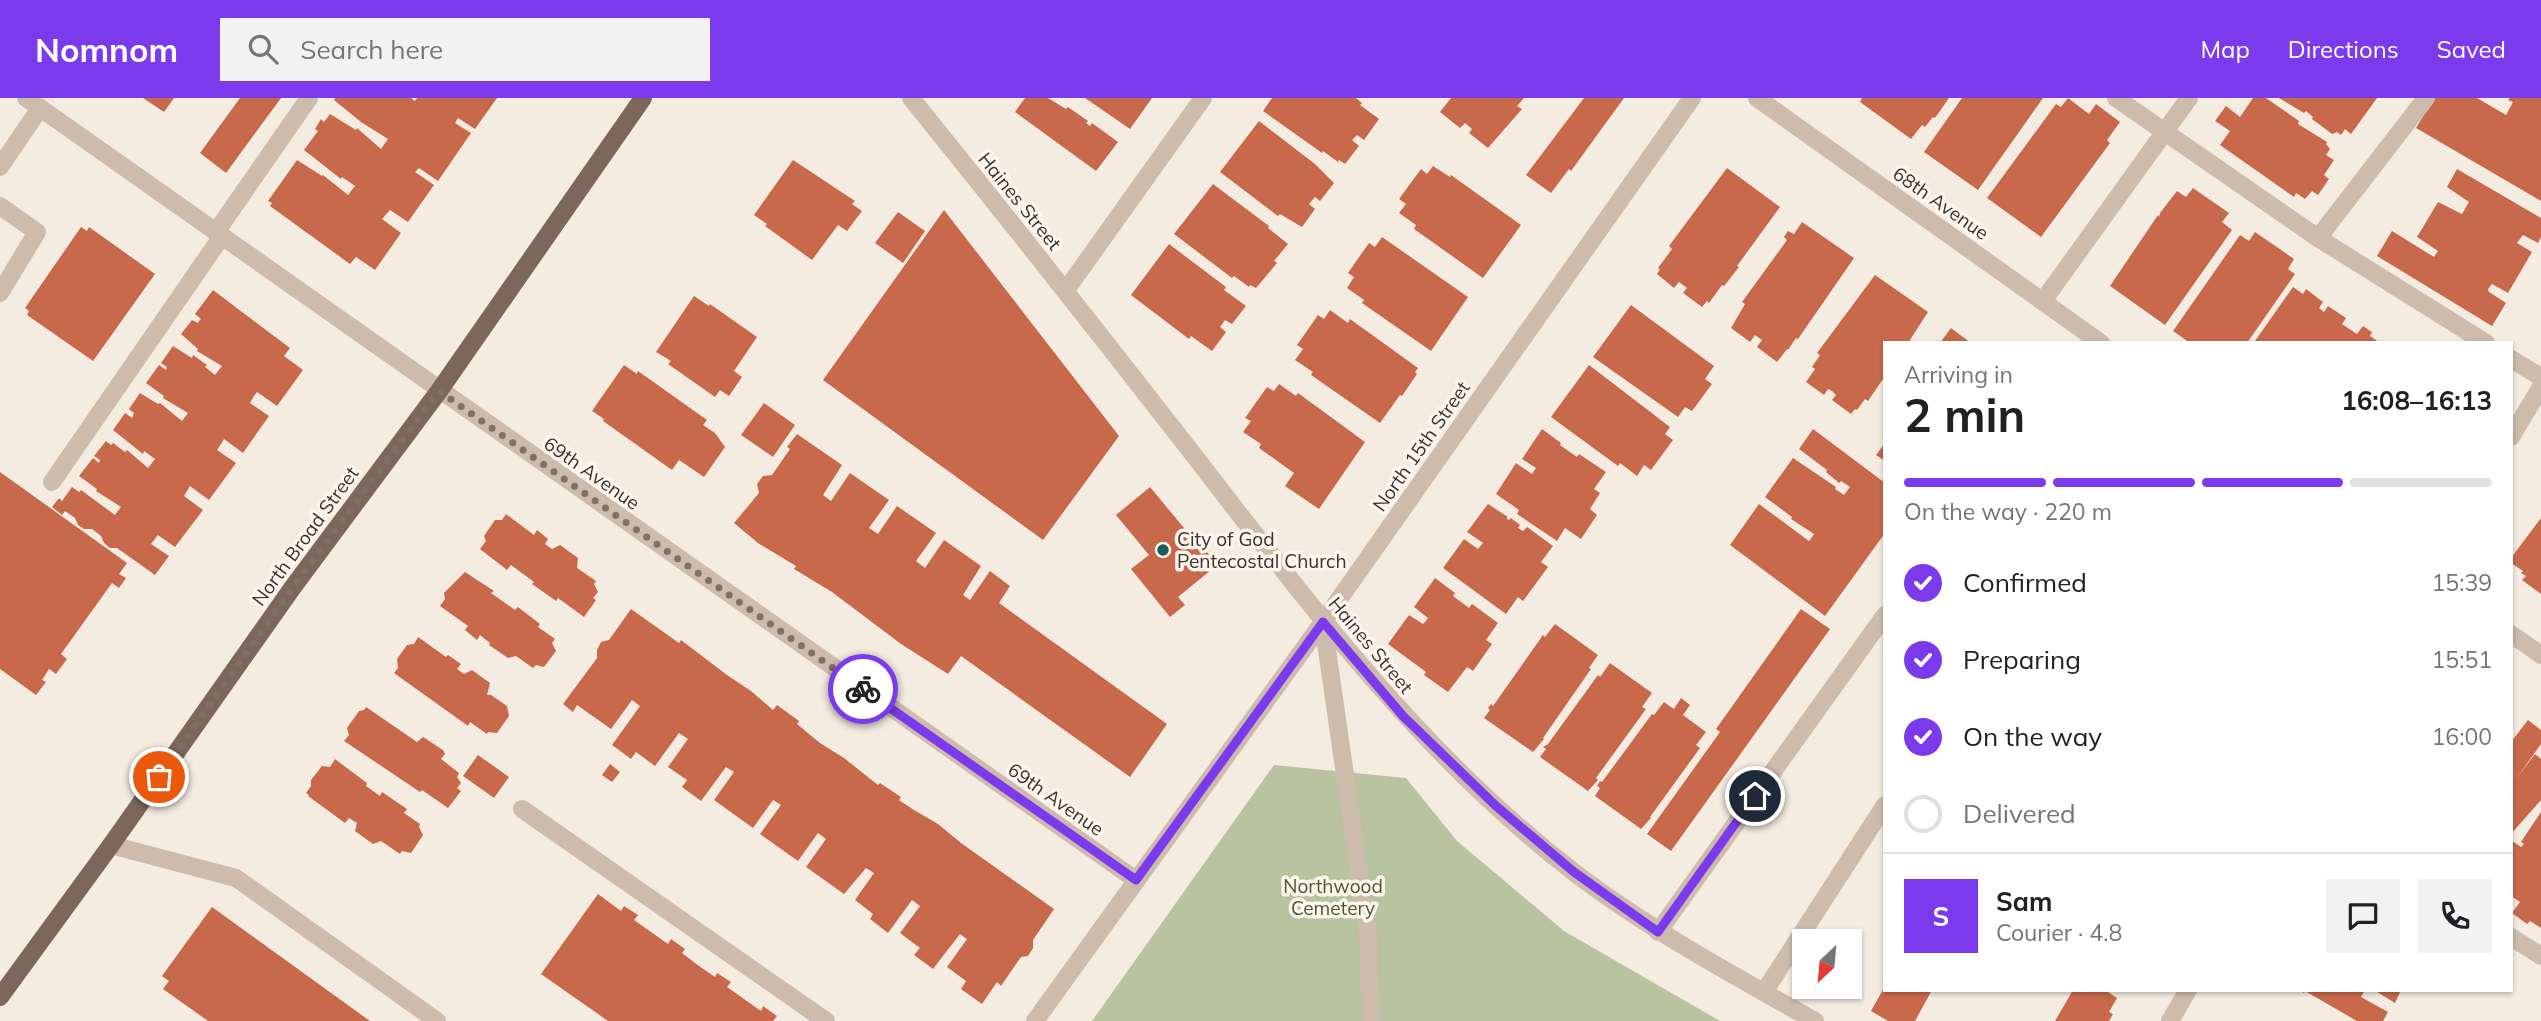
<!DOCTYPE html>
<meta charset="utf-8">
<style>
:root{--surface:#fff;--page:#f2f2f2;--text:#202124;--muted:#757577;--line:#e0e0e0;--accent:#7c3aed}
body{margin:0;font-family:Mulish,sans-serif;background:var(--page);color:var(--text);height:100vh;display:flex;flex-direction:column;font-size:26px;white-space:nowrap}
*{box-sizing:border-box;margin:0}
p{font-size:23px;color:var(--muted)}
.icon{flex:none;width:38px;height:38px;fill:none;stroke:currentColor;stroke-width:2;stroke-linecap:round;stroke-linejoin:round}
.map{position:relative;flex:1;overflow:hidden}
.sheet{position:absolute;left:1883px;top:243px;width:630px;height:651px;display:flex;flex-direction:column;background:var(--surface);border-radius:0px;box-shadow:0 2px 5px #0004}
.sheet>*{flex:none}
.needle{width:46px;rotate:206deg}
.buttons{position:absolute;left:1792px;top:831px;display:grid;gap:14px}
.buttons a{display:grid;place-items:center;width:70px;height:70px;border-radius:0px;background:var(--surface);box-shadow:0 2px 5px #0004;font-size:35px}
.pin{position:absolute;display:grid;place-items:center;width:60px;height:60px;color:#fff;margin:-30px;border:4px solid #fff;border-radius:50%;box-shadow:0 2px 7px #0007}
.courier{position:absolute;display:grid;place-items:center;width:70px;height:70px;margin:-35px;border:5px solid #7c3aed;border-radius:50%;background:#fff;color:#222;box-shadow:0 2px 9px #0007}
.headline em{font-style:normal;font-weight:700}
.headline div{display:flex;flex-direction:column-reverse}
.headline{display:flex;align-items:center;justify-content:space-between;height:119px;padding:0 21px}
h1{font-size:46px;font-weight:700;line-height:52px}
.bar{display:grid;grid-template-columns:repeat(4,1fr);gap:10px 7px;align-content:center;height:84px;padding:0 21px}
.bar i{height:9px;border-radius:5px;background:var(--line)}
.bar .active{background:var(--accent)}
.bar p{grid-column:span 4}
.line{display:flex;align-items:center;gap:18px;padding:0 21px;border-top:2px solid var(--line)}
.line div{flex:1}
.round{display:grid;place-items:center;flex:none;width:74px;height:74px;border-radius:0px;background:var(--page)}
ol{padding:0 21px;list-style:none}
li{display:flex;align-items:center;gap:21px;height:77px}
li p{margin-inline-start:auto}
li .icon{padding:7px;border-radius:50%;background:var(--accent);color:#fff;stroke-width:4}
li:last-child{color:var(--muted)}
li i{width:38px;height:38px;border:4px solid var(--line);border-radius:50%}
header{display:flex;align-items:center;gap:42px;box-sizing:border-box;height:98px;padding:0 35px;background:var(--accent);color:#fff}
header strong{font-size:33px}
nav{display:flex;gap:38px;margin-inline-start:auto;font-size:24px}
.search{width:490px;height:63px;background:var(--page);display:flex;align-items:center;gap:18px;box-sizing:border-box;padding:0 24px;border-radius:0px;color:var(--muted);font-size:26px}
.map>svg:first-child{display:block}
.green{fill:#b8c4a0}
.building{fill:#c8694b}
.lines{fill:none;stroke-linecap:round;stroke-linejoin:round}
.service{stroke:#cdbbac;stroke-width:18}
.minor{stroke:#cdbbac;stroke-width:18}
.primary{stroke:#7d675c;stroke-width:18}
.done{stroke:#7c716b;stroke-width:7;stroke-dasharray:0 12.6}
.route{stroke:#7c3aed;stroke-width:9}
.poi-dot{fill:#1f5a5e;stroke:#fbf5ee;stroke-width:2.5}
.labels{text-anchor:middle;stroke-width:7;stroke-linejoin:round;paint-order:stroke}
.street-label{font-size:19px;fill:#3b302b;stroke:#fbf5ee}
.poi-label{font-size:19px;fill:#3b302b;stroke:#fbf5ee;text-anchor:start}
.park-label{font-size:19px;fill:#4a5a2e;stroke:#fbf5ee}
</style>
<header>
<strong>Nomnom</strong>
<div class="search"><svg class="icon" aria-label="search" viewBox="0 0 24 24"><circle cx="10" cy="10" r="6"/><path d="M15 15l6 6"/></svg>Search here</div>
<nav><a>Map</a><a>Directions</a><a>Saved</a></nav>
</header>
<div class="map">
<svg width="2541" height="923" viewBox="0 0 2541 923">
<rect width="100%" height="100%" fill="#f4ebe1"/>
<path class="green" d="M1274,667L1406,680L1457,743L1564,833L1720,923H1092Z"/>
<path class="building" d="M143,0H174L164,14Z
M240,0H281L226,75L200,55Z
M335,0H411L415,3L417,0H497L475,31L458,20L455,25L471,35L438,83L419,70L415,74L434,87L408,124L390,112L382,121L401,135L375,172L356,159L350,166L270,108L272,105L268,103L297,62L322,78L323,77L348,97L351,93L355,88L342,79L341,81L304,52L318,33L315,31L321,21L324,24L330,16L356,32L357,30L381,51L388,41L361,24L334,2Z
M1025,0H1048L1066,11L1068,9L1088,23L1086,25L1090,28L1092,25L1118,44L1096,73L1015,14Z
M1085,0H1152L1130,31Z
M1272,0H1356L1362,5L1360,7L1379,21L1364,42L1357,37L1352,42L1359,48L1345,66L1339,62L1338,64L1323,53L1322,55L1263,13Z
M1451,0H1524L1517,8L1522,11L1488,50L1469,35L1472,31L1465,25L1460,30L1440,14Z
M1584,0H1624L1571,73L1569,71L1551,95L1526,77Z
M1862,0H1949L1935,20L1933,19L1925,29L1922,27L1911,41L1860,4Z
M1962,0H2043L1978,92L1924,54Z
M2068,0L2089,16L2096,6L2120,24L2107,42L2110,45L2041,139L1987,100L2056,6L2061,9Z
M2253,0H2266L2299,23L2298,26L2327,44L2326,46L2330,51L2326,57L2334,62L2324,77L2329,81L2318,97L2312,93L2305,101L2296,95L2294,99L2220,47L2230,33L2215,23L2226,8L2240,19Z
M2279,0H2377L2351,36L2345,31L2341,37L2337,34L2332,36L2312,21L2313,19L2306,13L2304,15Z
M2429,0H2477L2506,17L2513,4L2508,2L2510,0H2541V103L2416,30L2427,12Z
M1259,23L1315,66L1334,85L1320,103L1315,99L1309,106L1315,111L1302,129L1280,116L1278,118L1220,74Z
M793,62L855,103L852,106L862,113L847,133L838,127L812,162L765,128L767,126L754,117Z
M1433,68L1450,79L1451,77L1521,127L1483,180L1414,131L1416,127L1399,115L1406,106L1399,101L1421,71L1427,76Z
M1727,70L1780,109L1737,168L1739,169L1724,188L1722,187L1709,205L1707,203L1702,209L1683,195L1687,190L1679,184L1674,190L1657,176L1660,171L1658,170L1672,151L1669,148Z
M2457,71L2541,120V139L2538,145L2523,137L2517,145L2532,154L2508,195L2492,186L2488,191L2489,194L2506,205L2492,228L2377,158L2392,133L2434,159L2438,153L2417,139L2438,104L2462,116L2465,111L2469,104L2447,89Z
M1213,86L1269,128L1268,130L1288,146L1274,163L1277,165L1256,190L1250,187L1249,189L1234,178L1232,180L1174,136Z
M2193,90L2229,115L2222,124L2232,132L2165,227L2110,188L2158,117L2159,119L2160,115L2177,93L2186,99Z
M944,112L1119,338L1043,442L823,282Z
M898,114L925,133L903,165L875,145Z
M1802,124L1854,160L1798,241L1796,240L1788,252L1787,251L1777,264L1757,249L1762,242L1755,237L1750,244L1731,230L1745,206L1742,204L1787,142L1784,139L1788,133L1794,136Z
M81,129L87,133L89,129L155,176L93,263L27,217L29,213L25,210Z
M2255,134L2294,161L2288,171L2295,176L2247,245H2190L2173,233L2240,137L2249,143Z
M1382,139L1468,199L1431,253L1362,205L1364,202L1347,190L1354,179L1348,175L1369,145L1375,149Z
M1169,146L1226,189L1224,192L1246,208L1232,226L1225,222L1220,229L1226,234L1212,253L1191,238L1189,241L1131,197Z
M1875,177L1928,214L1908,245H1885V278L1868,303L1865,301L1857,312L1855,311L1851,316L1832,302L1836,297L1832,293L1828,291L1824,297L1806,284L1815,271L1812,269L1820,257L1817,255Z
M2293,189L2303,196L2306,191L2323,204L2319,210L2324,214L2328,208L2346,220L2342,226L2357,236L2363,228L2372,234L2370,238L2380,245H2258L2255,243Z
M213,192L290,250L284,258L303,272L277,308L257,294L254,298L250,305L269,318L243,355L224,341L221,346L217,352L236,365L209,402L190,388L184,398L203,412L175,449L158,437L151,446L169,458L155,477L117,450H110L104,445L101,438L92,431H84L78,427L75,420L65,413L62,417L52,409L59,400L62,403L72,389L79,394L81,392L115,417L117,414L121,409L96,393L97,391L79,378L93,360L99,365L100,362L94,358L106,343L111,347L113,345L125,354L127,352L148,370L155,361L144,353L143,356L113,332L125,315L132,320L134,315L129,311L140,295L158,306L160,305L182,323L188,315L163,300L164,298L146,285L159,267L166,272L167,269L161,265L173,248L192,260L193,257L207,267L205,269L215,277L222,268L197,253L198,251L181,236L192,222L198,225L199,223L201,221L195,216Z
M694,198L709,208L710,206L757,239L734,273L742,279L729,298L720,292L715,299L668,266L671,263L656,254Z
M1631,207L1714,268L1705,281L1712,286L1692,313L1685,309L1678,319L1593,259Z
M1330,212L1348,225L1350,221L1418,270L1415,274L1417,276L1402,298L1400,297L1380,325L1311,277L1313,274L1295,262L1303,251L1297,247L1309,230L1318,217L1324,221Z
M1951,230L1971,245H1940Z
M624,267L637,276L638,273L707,322L703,327L715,335L725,349L704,379L679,362L672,372L603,323L604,321L592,313Z
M1589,267L1670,329L1665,336L1673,342L1651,372L1644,367L1637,378L1620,365L1618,368L1551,319Z
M1279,286L1296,298L1298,295L1365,344L1319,411L1285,388L1294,375L1259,350L1261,346L1243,334L1251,323L1245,320L1267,289L1274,293Z
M764,305L795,327L773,359L741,337Z
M1542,331L1561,345L1560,347L1577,359L1579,356L1606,374L1594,391L1600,395L1590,411L1597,417L1581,441L1565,430L1557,443L1517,416L1519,412L1496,396L1516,365L1532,376L1536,370L1522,361Z
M1813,331L1885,385V435L1825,518L1730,447L1759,406L1809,443L1812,439L1814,436L1791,421L1792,419L1765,399L1793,360L1836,389L1835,391L1844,397L1850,389L1841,383L1839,385L1826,374L1827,372L1799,351Z
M797,336L842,367L823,397L831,403L850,375L889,402L869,430L878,436L897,408L936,435L916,463L925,470L944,442L981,468L963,497L970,502L990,473L1010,488L999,505L1167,626L1130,679L961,558L948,576L901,546L832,494L794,471L796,468L758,445L734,425L759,395L757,386L763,378L772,377L790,351L787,349Z
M1885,345V363L1876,357Z
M0,374L127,465L119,476L126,480L119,490L112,485L61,556L67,561L56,576L49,571L42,582L46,584L36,597L0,571Z
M1150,389L1199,448L1202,446L1216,468L1178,499L1185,507L1170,519L1131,471L1149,457L1116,417Z
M1488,406L1508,419L1506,420L1509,422L1511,420L1520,427L1518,430L1523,433L1527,429L1553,448L1541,464L1548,469L1523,503L1518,499L1506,516L1443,470L1464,441L1478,451L1483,445L1467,434Z
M506,416L534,437L537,432L548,441L545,446L552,451L560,447L578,460L577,470L596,483L594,486L598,494L593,500L596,502L584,519L558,500L556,503L532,486L534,484L511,467L507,472L480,451L486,443L484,438L495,422H502Z
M2541,420V496L2522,482L2526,478L2521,475L2523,473L2511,465V460Z
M465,474L494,493L491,495L515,512L518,509L540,526L538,529L555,541L552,545L556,553L544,569L536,567L533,570L516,558L508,560L489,547L490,545L480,537L477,542L465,532L468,528L440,508L445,501L444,495Z
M1435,480L1455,495L1453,498L1469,510L1472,506L1498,525L1486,542L1492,546L1473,573L1467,569L1448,594L1424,577L1426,574L1388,546L1409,517L1423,526L1425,524L1428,520L1414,509Z
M631,511L679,545L681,542L727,577L751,593L773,612L777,607L799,623L797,626L820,645L844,660L878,687L880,685L901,699L899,702L914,712L938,726L961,745L1054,811L1033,842V850L1028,858L1021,859L1001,888L997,884L982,906L961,891L966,883L947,869L967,841L960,836L933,871L914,857L920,850L900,835L920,808L912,802L888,835L870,821L873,816L855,802L874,775L866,770L844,796L806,769L826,741L818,735L798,763L760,736L781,707L773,702L753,730L714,702L734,674L726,669L701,703L682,689L687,682L668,669L688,641L679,635L655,668L636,654L631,661L612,647L640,608L632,602L611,631L577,607L573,614L563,606L597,560V552L601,544L609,542Z
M1801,511L1830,531L1671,753L1647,736L1720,634L1716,631Z
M1555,526L1598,557L1589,570L1591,571L1543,640L1544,641L1533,654L1484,620L1490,612L1488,610L1491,606L1493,608L1543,537L1545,539Z
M418,539L446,559L448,557L461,566L457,571L464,576L472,572L490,585L487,597H491L507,608L509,618L497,635L488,634L487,636L470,624L468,628L394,575L398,570L397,561L407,547L414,546Z
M1610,565L1652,595L1642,609L1646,611L1596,680L1598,682L1588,693L1540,659L1546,651L1543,649L1548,646L1598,577L1600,579Z
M1681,600L1690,607L1683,617L1706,634L1696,647L1700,650L1650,719L1651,720L1641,731L1595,698L1600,690L1597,688L1600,683L1602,684L1652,616L1654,617L1664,604L1674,611Z
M366,609L417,644L423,639L443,652L445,656L441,661L459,675L457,679L461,685L457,690L461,693L448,710L422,692L420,694L344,643L349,637L347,630L359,613L364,612Z
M2528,622L2541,632V646L2516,681L2535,656L2541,661V702L2511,736V644Z
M478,657L509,679L494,700L463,678Z
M335,661L367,685L366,688L380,698L382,694L407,711L404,715L420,726L419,729L423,737L411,755L402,753L400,756L381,743L373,746L355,733L357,725L349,720L345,725L308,698L309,697L306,695L311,688V682L322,668L330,669Z
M610,666L620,674L612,684L602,677Z
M2541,714V830L2530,823L2527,826L2512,815L2520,804L2511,798V742L2521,749L2524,746L2521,744Z
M598,796L621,813L624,808L638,817L634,822L668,846L671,841L685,851L682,855L699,868L715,879L717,875L731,884L727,889L761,913L763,908L777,918L773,923H608L541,876Z
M212,809L266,848L370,923H208L163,891L169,883L162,878Z
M1885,888V892H1932L1915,923H1888L1871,913Z
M2073,892H2105L2117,900L2109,914L2113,916L2109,923H2055Z
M2299,892H2365L2361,899L2388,914L2383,923H2357L2305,893L2304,895Z
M2374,892H2401L2395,905Z"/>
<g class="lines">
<path class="service" d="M2116,0L2318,140L2426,0
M0,69L40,10
M0,108L37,134L0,195
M216,134L309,0
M2318,140L2486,245
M2511,261L2541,279
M52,384L222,138
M1323,524L1368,837L1371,923
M522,711L826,923
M111,747L236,780L437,923
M2511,839L2541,858
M1764,894L1885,707"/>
<path class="minor" d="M26,0L1136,782
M911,0C1007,119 1102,239 1196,360C1311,509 1424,659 1575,775C1650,832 1733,877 1815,923
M1757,0L2101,245
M1066,192L1203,0
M2043,203L2189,0
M2511,339L2541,289
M2511,536L2541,557
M1658,834L1885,517
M1035,923L1323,524L1692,0
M2170,923L2188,892"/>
<path class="primary" d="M0,899L111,747L293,489L439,293L643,0"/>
</g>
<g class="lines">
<path class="done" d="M159,679L293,489L439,293L863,591"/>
<path class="route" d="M863,591L1136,782L1323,524L1403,618L1496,708L1574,774L1658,834L1755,698"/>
</g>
<circle class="poi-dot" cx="1163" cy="452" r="7"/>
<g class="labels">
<g class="street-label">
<text transform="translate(1020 103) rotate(51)" y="7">Haines Street</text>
<text transform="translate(1941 105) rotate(35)" y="7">68th Avenue</text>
<text transform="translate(1421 348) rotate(-55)" y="7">North 15th Street</text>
<text transform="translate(592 375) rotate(35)" y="7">69th Avenue</text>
<text transform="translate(305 438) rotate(-54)" y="7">North Broad Street</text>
<text transform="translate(1371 547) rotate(50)" y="7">Haines Street</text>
<text transform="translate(1056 701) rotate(35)" y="7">69th Avenue</text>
</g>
<g class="poi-label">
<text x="1177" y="448">City of God<tspan x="1177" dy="22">Pentecostal Church</tspan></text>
</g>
<g class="park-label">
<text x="1333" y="795">Northwood<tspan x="1333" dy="22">Cemetery</tspan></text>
</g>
</g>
</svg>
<div class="buttons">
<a><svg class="needle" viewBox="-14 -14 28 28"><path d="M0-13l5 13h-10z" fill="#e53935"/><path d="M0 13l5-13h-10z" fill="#757577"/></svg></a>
</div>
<div class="pin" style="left:159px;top:679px;background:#ea580c"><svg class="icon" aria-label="bag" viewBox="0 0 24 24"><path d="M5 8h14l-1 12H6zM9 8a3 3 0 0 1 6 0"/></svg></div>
<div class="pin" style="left:1755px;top:698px;background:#1f2937"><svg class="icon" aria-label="home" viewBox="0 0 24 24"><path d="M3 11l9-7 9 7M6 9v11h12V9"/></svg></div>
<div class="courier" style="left:863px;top:591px"><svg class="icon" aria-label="bike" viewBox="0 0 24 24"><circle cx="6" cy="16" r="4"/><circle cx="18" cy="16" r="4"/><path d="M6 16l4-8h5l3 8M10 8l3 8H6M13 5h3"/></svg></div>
<section class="sheet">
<div class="headline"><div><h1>2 min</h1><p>Arriving in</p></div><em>16:08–16:13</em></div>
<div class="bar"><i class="active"></i><i class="active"></i><i class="active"></i><i></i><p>On the way · 220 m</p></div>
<ol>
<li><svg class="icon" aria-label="check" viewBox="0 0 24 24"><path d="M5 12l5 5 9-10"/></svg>Confirmed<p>15:39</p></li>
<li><svg class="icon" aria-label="check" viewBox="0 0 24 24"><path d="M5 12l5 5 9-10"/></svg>Preparing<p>15:51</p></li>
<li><svg class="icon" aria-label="check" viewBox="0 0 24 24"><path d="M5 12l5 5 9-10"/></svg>On the way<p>16:00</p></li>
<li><i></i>Delivered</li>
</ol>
<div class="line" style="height:126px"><b class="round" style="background:var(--accent);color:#fff">S</b><div><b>Sam</b><p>Courier · 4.8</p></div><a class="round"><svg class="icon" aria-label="chat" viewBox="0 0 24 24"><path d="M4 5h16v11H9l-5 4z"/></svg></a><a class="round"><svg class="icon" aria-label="phone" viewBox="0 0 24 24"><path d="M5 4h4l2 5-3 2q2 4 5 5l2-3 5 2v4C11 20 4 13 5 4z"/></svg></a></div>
</section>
</div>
